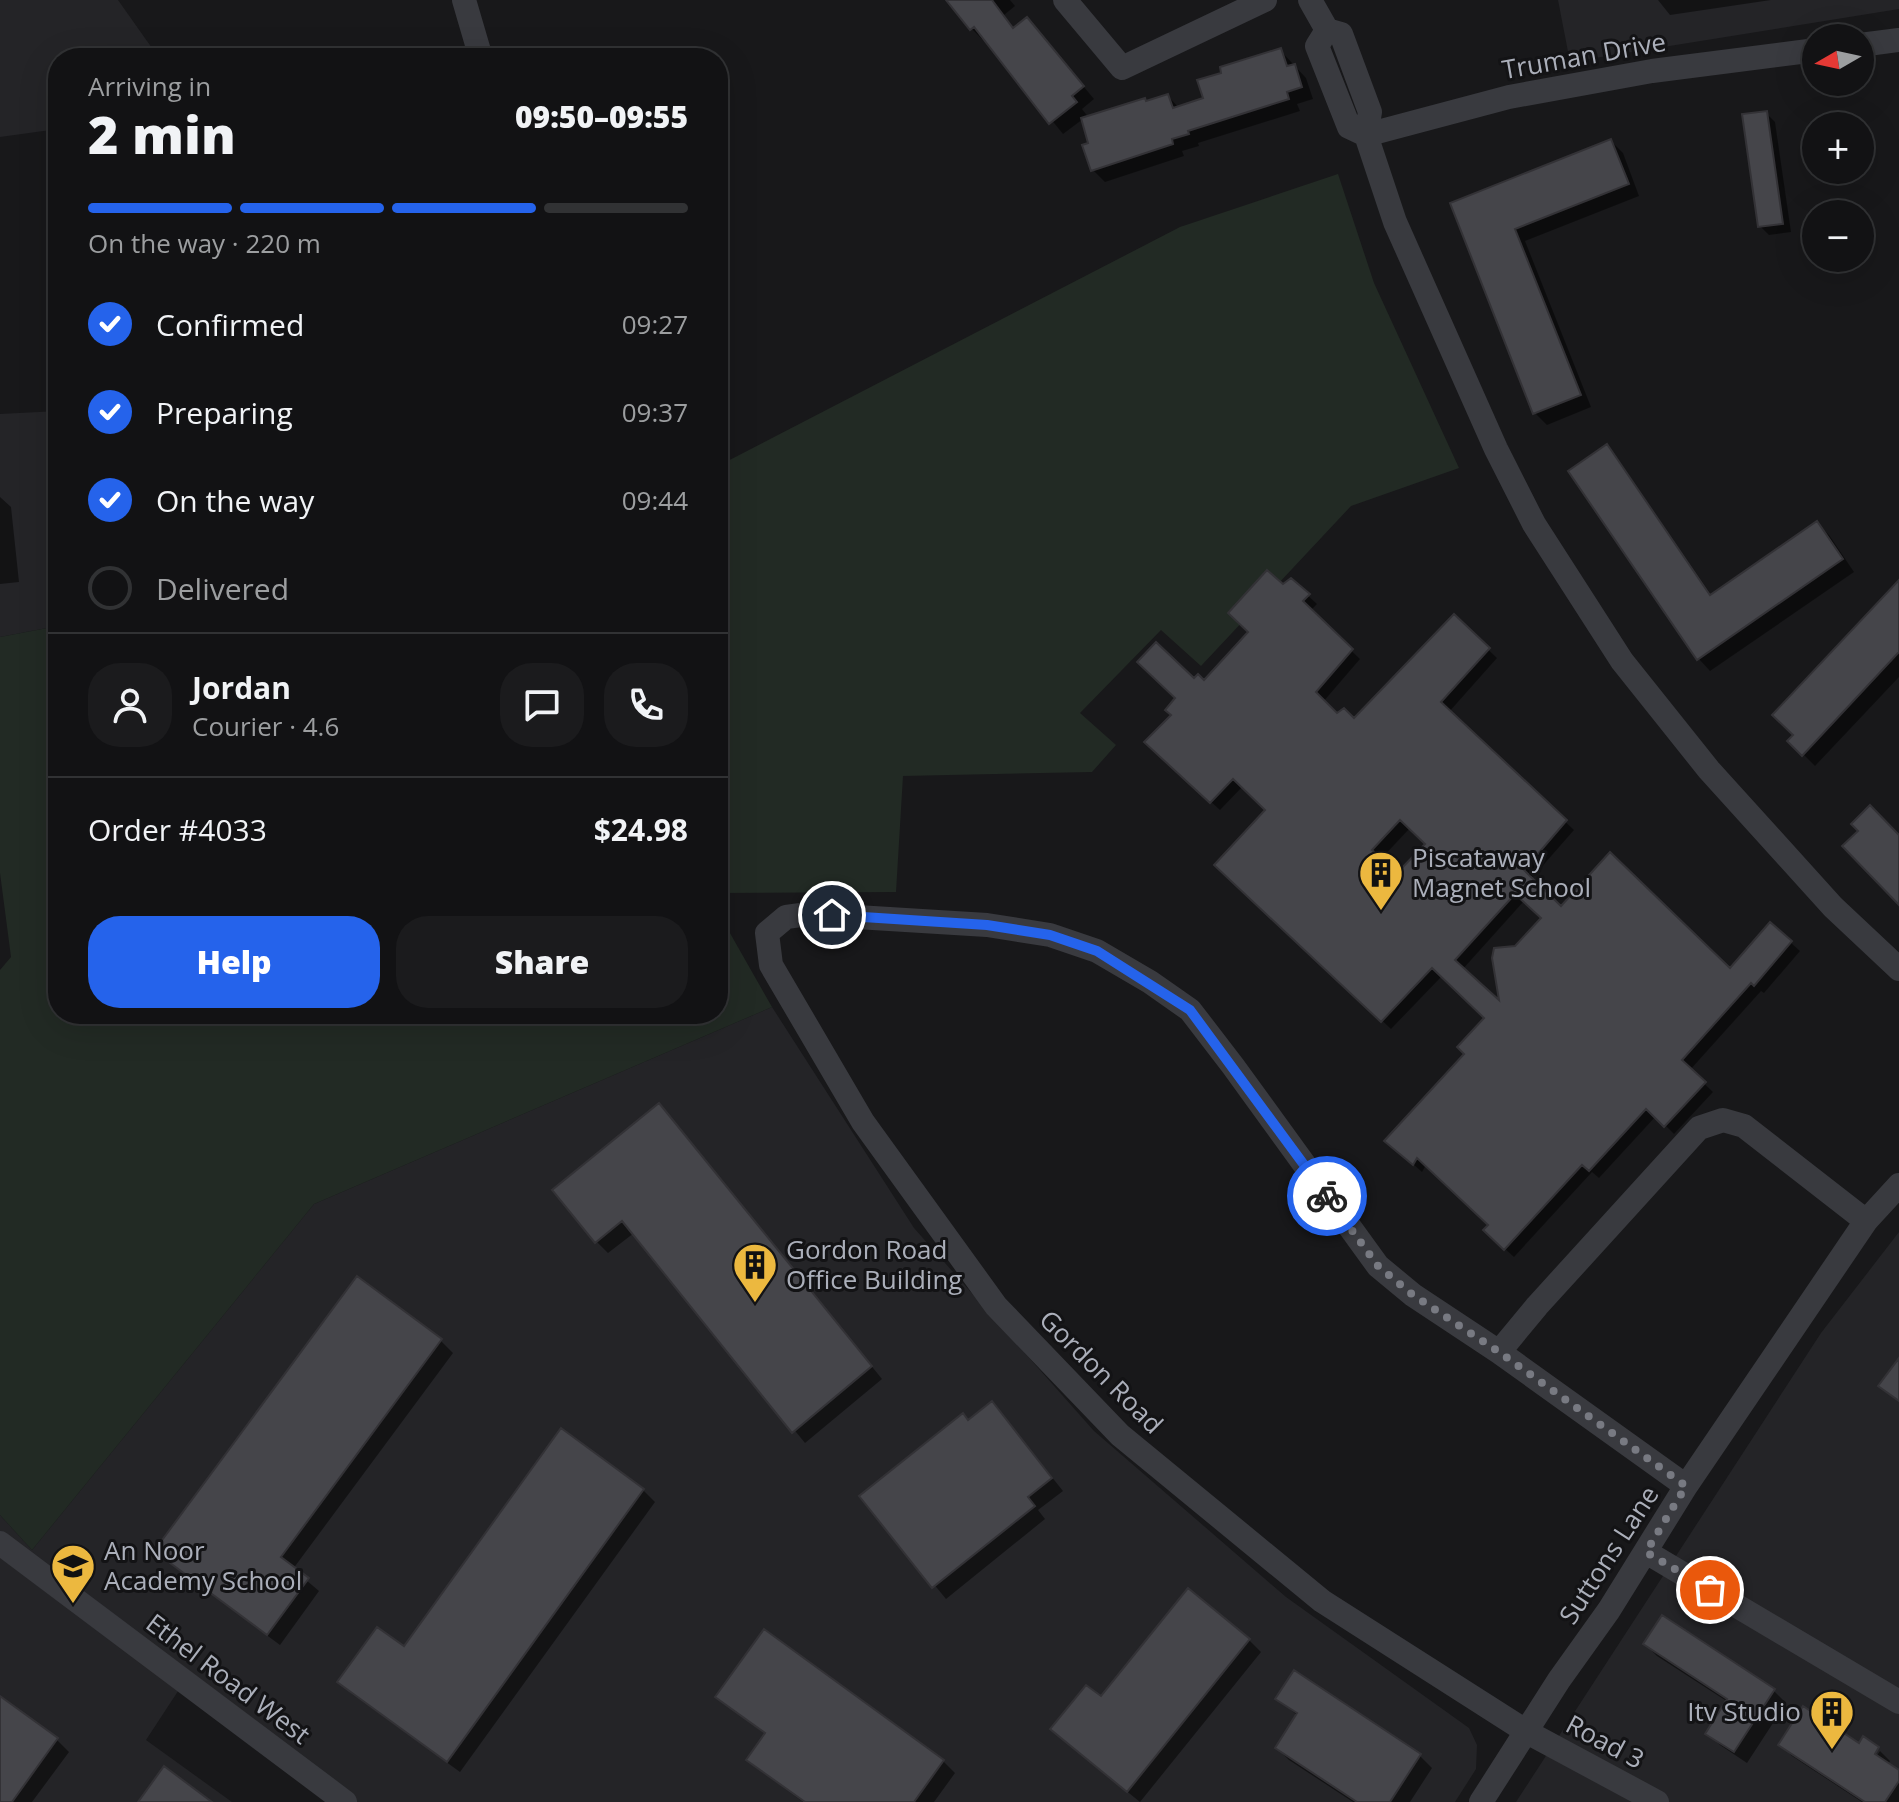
<!DOCTYPE html>
<meta charset="utf-8">
<style>
:root{--surface:#121214;--page:#1b1b1d;--text:#f1f3f6;--muted:#9c9ea0;--line:#313234;--accent:#2563eb}
body{margin:0;font-family:"Open Sans",sans-serif;background:var(--page);color:var(--text);height:100vh;display:flex;flex-direction:column;font-size:30px;white-space:nowrap}
*{box-sizing:border-box;margin:0}
p{font-size:26px;color:var(--muted)}
.icon{flex:none;width:44px;height:44px;fill:none;stroke:currentColor;stroke-width:2;stroke-linecap:round;stroke-linejoin:round}
.map{position:relative;flex:1;overflow:hidden}
.sheet{position:absolute;left:48px;top:48px;width:680px;height:976px;display:flex;flex-direction:column;background:var(--surface);border-radius:32px;box-shadow:0 8px 32px #0002,0 0 0 2px var(--line)}
.sheet>*{flex:none}
.needle{width:52px;rotate:261deg}
.controls{position:absolute;left:1802px;top:24px;display:grid;gap:16px}
.controls a{display:grid;place-items:center;width:72px;height:72px;border-radius:50%;background:var(--surface);box-shadow:0 8px 32px #0002,0 0 0 2px var(--line);font-size:40px}
.pin{position:absolute;display:grid;place-items:center;width:68px;height:68px;color:#fff;margin:-34px;border:4px solid #fff;border-radius:50%;box-shadow:0 2px 8px #0007}
.courier{position:absolute;display:grid;place-items:center;width:80px;height:80px;margin:-40px;border:6px solid #2563eb;border-radius:50%;background:#fff;color:#222;box-shadow:0 2px 10px #0007}
.headline em{font-style:normal;font-weight:800}
.headline div{display:flex;flex-direction:column-reverse}
.headline{display:flex;align-items:center;justify-content:space-between;height:136px;padding:0 40px}
h1{font-size:52px;font-weight:800;line-height:60px}
.bar{display:grid;grid-template-columns:repeat(4,1fr);gap:12px 8px;align-content:center;height:96px;padding:0 40px}
.bar i{height:10px;border-radius:6px;background:var(--line)}
.bar .on{background:var(--accent)}
.bar p{grid-column:span 4}
.line{display:flex;align-items:center;gap:20px;padding:0 40px;border-top:2px solid var(--line)}
.line div{flex:1}
.round{display:grid;place-items:center;flex:none;width:84px;height:84px;border-radius:32px;background:var(--page)}
ol{padding:0 40px;list-style:none}
li{display:flex;align-items:center;gap:24px;height:88px}
li p{margin-inline-start:auto}
li .icon{padding:8px;border-radius:50%;background:var(--accent);color:#fff;stroke-width:4}
li:last-child{color:var(--muted)}
li i{width:44px;height:44px;border:4px solid var(--line);border-radius:50%}
.action{display:flex;gap:16px;margin-top:auto;padding:16px 40px}
.action a{flex:1;height:92px;border-radius:32px;background:var(--accent);color:#fff;font-size:32px;font-weight:800;line-height:92px;text-align:center}
.action a+a{background:var(--page);color:var(--text)}
.map>svg:first-child{display:block}
.built{fill:#242427}
.green{fill:#222a24}
.shadow{fill:#0007;fill-rule:evenodd}
.building{fill:#45454a;stroke:#333236;stroke-width:2;fill-rule:evenodd}
.lines{fill:none;stroke-linecap:round;stroke-linejoin:round}
.minor{stroke:#393a3f;stroke-width:24}
.done{stroke:#787a82;stroke-width:8;stroke-dasharray:0 14.4}
.route{stroke:#2563eb;stroke-width:10}
.labels{text-anchor:middle;stroke-width:6;stroke-linejoin:round;paint-order:stroke}
.street-label{font-size:26px;fill:#abafba;stroke:#131315}
.poi-label{font-size:26px;fill:#abafba;stroke:#131315;text-anchor:start}
</style>
<div class="map">
<svg width="1899" height="1802" viewBox="0 0 1899 1802">
<rect width="100%" height="100%" fill="#18181a"/>
<path class="built" d="M0,0H118L159,58H58V129L0,137Z
M1558,0H1899V9L1570,62Z
M58,411V626L0,637V414Z
M772,1007L914,1228L1094,1431L1286,1597L1469,1728L1477,1745L1476,1769L1455,1802H348L184,1682L146,1740L232,1802H0V1515L32,1550L314,1204Z
M1899,1232V1802H1516L1821,1333Z"/>
<path class="green" d="M1338,174L1374,283L1459,468L1351,506L1201,666L1161,630L1080,713L1116,745L1092,772L903,776L896,892L718,893V466L1180,227Z
M58,626V1014H718V912L772,1007L314,1204L32,1550L0,1515V970L11,957L0,873V637Z"/>
<path class="shadow" d="M949,0H1010L1015,6L1004,15L1014,29L1059,57L1094,99L1082,109L1089,118L1168,96L1179,108L1205,99L1280,50L1306,78L1313,99L1297,104L1300,111L1198,143L1199,146L1182,151L1184,156L1105,182L1093,170L1091,144L1083,119L1063,134L986,39L984,41L972,29Z
M1658,0H1771L1670,15Z
M1766,113L1775,122L1791,232L1769,235L1760,226Z
M1611,141L1623,153L1639,196L1525,241L1591,407L1547,425L1535,413L1453,205Z
M1606,447L1618,459L1712,596L1817,524L1829,535L1854,572L1710,671L1699,659Z
M0,497L11,507L19,582L0,584Z
M1291,580L1317,604L1310,611L1360,659L1323,702L1337,715L1354,721L1454,617L1497,658L1449,712L1574,830L1531,879L1562,908L1730,971L1770,924L1800,951L1764,993L1761,991L1690,1070L1713,1092L1674,1134L1656,1116L1599,1178L1592,1172L1514,1257L1494,1239L1491,1225L1426,1165L1422,1172L1396,1149L1467,1054L1486,1018L1442,976L1391,1029L1225,873L1268,810L1243,786L1220,810L1155,751L1194,681L1204,682L1251,632L1283,587ZM1410,828L1428,844L1397,876L1380,860ZM1524,901L1543,918L1516,948L1502,1006L1462,970Z
M1899,582V677L1815,766L1790,741Z
M670,1117L882,1379L805,1443L634,1233L608,1253L596,1241Z
M357,1279L441,1341L453,1353L293,1569L319,1591L280,1645L168,1562L157,1550Z
M1003,1416L1063,1491L1038,1510L1045,1519L946,1599L862,1496L969,1422Z
M643,1490L655,1502L460,1772L352,1694L340,1682L404,1649Z
M1249,1640L1261,1652L1140,1802L1065,1741L1101,1699Z
M1645,1644L1774,1691L1786,1703L1747,1763L1720,1745L1708,1733L1728,1702L1657,1656Z
M1294,1673L1420,1756L1432,1768L1410,1802H1353L1289,1760L1277,1748L1298,1716L1277,1698Z
M717,1696L943,1761L955,1773L934,1802H803L761,1771L749,1759L766,1735Z
M0,1699L57,1740L69,1752L32,1802H0Z
M1780,1744L1876,1748L1871,1764L1880,1751L1890,1761L1888,1765L1899,1772V1802H1862L1792,1756Z"/>
<path class="building" d="M946,0H992L1013,28L1027,17L1084,86L1072,96L1077,102L1049,124L974,27L970,30Z
M1281,48L1287,66L1295,64L1302,87L1287,92L1289,99L1188,131L1189,134L1172,139L1173,144L1091,171L1082,145L1088,143L1081,118L1145,98L1146,101L1168,94L1173,108L1203,98L1197,80L1221,73L1220,67Z
M1767,111L1783,224L1758,227L1742,114Z
M1611,139L1629,184L1515,229L1581,395L1533,414L1450,203Z
M1607,444L1710,595L1817,521L1843,559L1697,660L1568,471Z
M1267,570L1283,584L1291,578L1310,594L1303,601L1353,649L1316,692L1337,713L1344,708L1354,718L1454,614L1490,648L1441,702L1567,820L1524,870L1561,906L1610,852L1730,968L1770,922L1792,941L1754,986L1751,983L1682,1060L1706,1082L1664,1127L1646,1109L1589,1171L1582,1165L1504,1250L1483,1230L1488,1225L1417,1158L1413,1165L1384,1141L1464,1054L1457,1047L1484,1018L1432,968L1381,1022L1214,865L1265,810L1233,779L1210,803L1144,742L1171,715L1165,710L1175,698L1137,662L1156,642L1194,678L1198,674L1204,680L1248,632L1228,613ZM1400,820L1425,844L1397,873L1372,850ZM1515,894L1541,918L1515,946L1494,948L1492,958L1499,1000L1455,960Z
M1899,580V652L1802,756L1787,741L1793,735L1772,715Z
M1870,805L1899,835V905L1842,846L1858,831L1851,824Z
M659,1103L872,1366L792,1433L622,1221L595,1243L552,1190Z
M357,1276L442,1339L281,1557L309,1578L267,1635L154,1551Z
M1899,1358V1401L1878,1386Z
M992,1401L1052,1478L1028,1497L1035,1506L932,1588L859,1496L963,1413L968,1420Z
M561,1428L644,1489L447,1762L337,1682L377,1627L404,1646Z
M1188,1588L1250,1639L1127,1792L1050,1729L1086,1685L1101,1696Z
M1662,1615L1775,1689L1734,1752L1705,1734L1727,1699L1643,1644Z
M764,1629L944,1760L914,1802H805L746,1760L765,1733L715,1697Z
M1294,1670L1421,1754L1390,1802H1357L1275,1748L1297,1713L1275,1699Z
M0,1696L58,1738L12,1802H0Z
M1803,1706L1859,1743L1863,1736L1879,1747L1875,1754L1899,1770V1781L1885,1802H1865L1778,1745Z
M164,1766L212,1802H138Z"/>
<g class="lines">
<path class="minor" d="M464,0L481,58
M1065,0L1122,68L1265,0
M1310,0L1327,30L1341,34L1370,112L1366,135L1395,222L1496,449L1534,524L1622,661L1709,770L1833,907L1899,969
M1327,30L1317,46L1349,127L1366,135
M1860,45L1899,40
M1366,135L1509,97L1652,71L1816,50
M1499,1352L1537,1306L1699,1128L1723,1120L1744,1126L1866,1221
M0,1543L345,1802
M1646,1552L1899,1702
M1481,1802L1559,1680L1609,1610L1686,1486L1866,1221L1899,1185
M1657,1802L1527,1732L1322,1601L1120,1435L996,1306L863,1122L771,965L767,933L786,917L808,914L987,925L1050,935L1097,951L1150,982L1190,1010L1233,1066L1378,1266L1413,1295L1499,1352L1686,1486"/>
</g>
<g class="lines">
<path class="done" d="M1327,1196L1378,1266L1413,1295L1499,1352L1686,1486L1646,1552L1710,1590"/>
<path class="route" d="M832,915L987,925L1050,935L1097,951L1190,1010L1327,1196"/>
</g>
<defs>
<g id="building-pin" transform="scale(2.3)"><path d="M0 17L-7.5 6A9.5 9.5 0 1 1 7.5 6Z" fill="#ecb83f" stroke="#131315"/><path d="M-4-6H4V6H1V3H-1V6H-4ZM-2.5-4.3h1.7v1.8h-1.7ZM.8-4.3h1.7v1.8H.8ZM-2.5-1h1.7V.8h-1.7ZM.8-1h1.7V.8H.8Z" fill="#111"/></g>
<g id="school-pin" transform="scale(2.3)"><path d="M0 17L-7.5 6A9.5 9.5 0 1 1 7.5 6Z" fill="#ecb83f" stroke="#131315"/><path d="M0-5L7-2L0 1L-7-2ZM-4 1L0 2.5L4 1V4Q0 6-4 4Z" fill="#111"/></g>
</defs>
<g fill-rule="evenodd">
<use href="#building-pin" x="1381" y="873"/>
<use href="#building-pin" x="755" y="1265"/>
<use href="#school-pin" x="73" y="1566"/>
<use href="#building-pin" x="1832" y="1712"/>
</g>
<g class="labels">
<g class="street-label">
<text transform="translate(1584 56) rotate(-10)" y="9">Truman Drive</text>
<text transform="translate(1101 1372) rotate(45)" y="9">Gordon Road</text>
<text transform="translate(1609 1555) rotate(-57)" y="9">Suttons Lane</text>
<text transform="translate(228 1679) rotate(37)" y="9">Ethel Road West</text>
<text transform="translate(1605 1742) rotate(28)" y="9">Road 3</text>
</g>
<g class="poi-label">
<text x="1412" y="867">Piscataway<tspan x="1412" dy="30">Magnet School</tspan></text>
<text x="786" y="1259">Gordon Road<tspan x="786" dy="30">Office Building</tspan></text>
<text x="104" y="1560">An Noor<tspan x="104" dy="30">Academy School</tspan></text>
<text x="1801" y="1721" text-anchor="end">Itv Studio</text>
</g>
</g>
</svg>
<div class="controls">
<a><svg class="needle" viewBox="-14 -14 28 28"><path d="M0-13l5 13h-10z" fill="#e53935"/><path d="M0 13l5-13h-10z" fill="#9c9ea0"/></svg></a>
<a>+</a>
<a>−</a>
</div>
<div class="pin" style="left:1710px;top:1590px;background:#ea580c"><svg class="icon" aria-label="bag" viewBox="0 0 24 24"><path d="M5 8h14l-1 12H6zM9 8a3 3 0 0 1 6 0"/></svg></div>
<div class="pin" style="left:832px;top:915px;background:#1f2937"><svg class="icon" aria-label="home" viewBox="0 0 24 24"><path d="M3 11l9-7 9 7M6 9v11h12V9"/></svg></div>
<div class="courier" style="left:1327px;top:1196px"><svg class="icon" aria-label="bike" viewBox="0 0 24 24"><circle cx="6" cy="16" r="4"/><circle cx="18" cy="16" r="4"/><path d="M6 16l4-8h5l3 8M10 8l3 8H6M13 5h3"/></svg></div>
<section class="sheet">
<div class="headline"><div><h1>2 min</h1><p>Arriving in</p></div><em>09:50–09:55</em></div>
<div class="bar"><i class="on"></i><i class="on"></i><i class="on"></i><i></i><p>On the way · 220 m</p></div>
<ol>
<li><svg class="icon" aria-label="check" viewBox="0 0 24 24"><path d="M5 12l5 5 9-10"/></svg>Confirmed<p>09:27</p></li>
<li><svg class="icon" aria-label="check" viewBox="0 0 24 24"><path d="M5 12l5 5 9-10"/></svg>Preparing<p>09:37</p></li>
<li><svg class="icon" aria-label="check" viewBox="0 0 24 24"><path d="M5 12l5 5 9-10"/></svg>On the way<p>09:44</p></li>
<li><i></i>Delivered</li>
</ol>
<div class="line" style="height:144px"><a class="round"><svg class="icon" aria-label="person" viewBox="0 0 24 24"><circle cx="12" cy="8" r="4"/><path d="M4 21q1-7 8-7t8 7"/></svg></a><div><b>Jordan</b><p>Courier · 4.6</p></div><a class="round"><svg class="icon" aria-label="chat" viewBox="0 0 24 24"><path d="M4 5h16v11H9l-5 4z"/></svg></a><a class="round"><svg class="icon" aria-label="phone" viewBox="0 0 24 24"><path d="M5 4h4l2 5-3 2q2 4 5 5l2-3 5 2v4C11 20 4 13 5 4z"/></svg></a></div>
<div class="line" style="height:104px"><div>Order #4033</div><b>$24.98</b></div>
<div class="action"><a>Help</a><a>Share</a></div>
</section>
</div>
